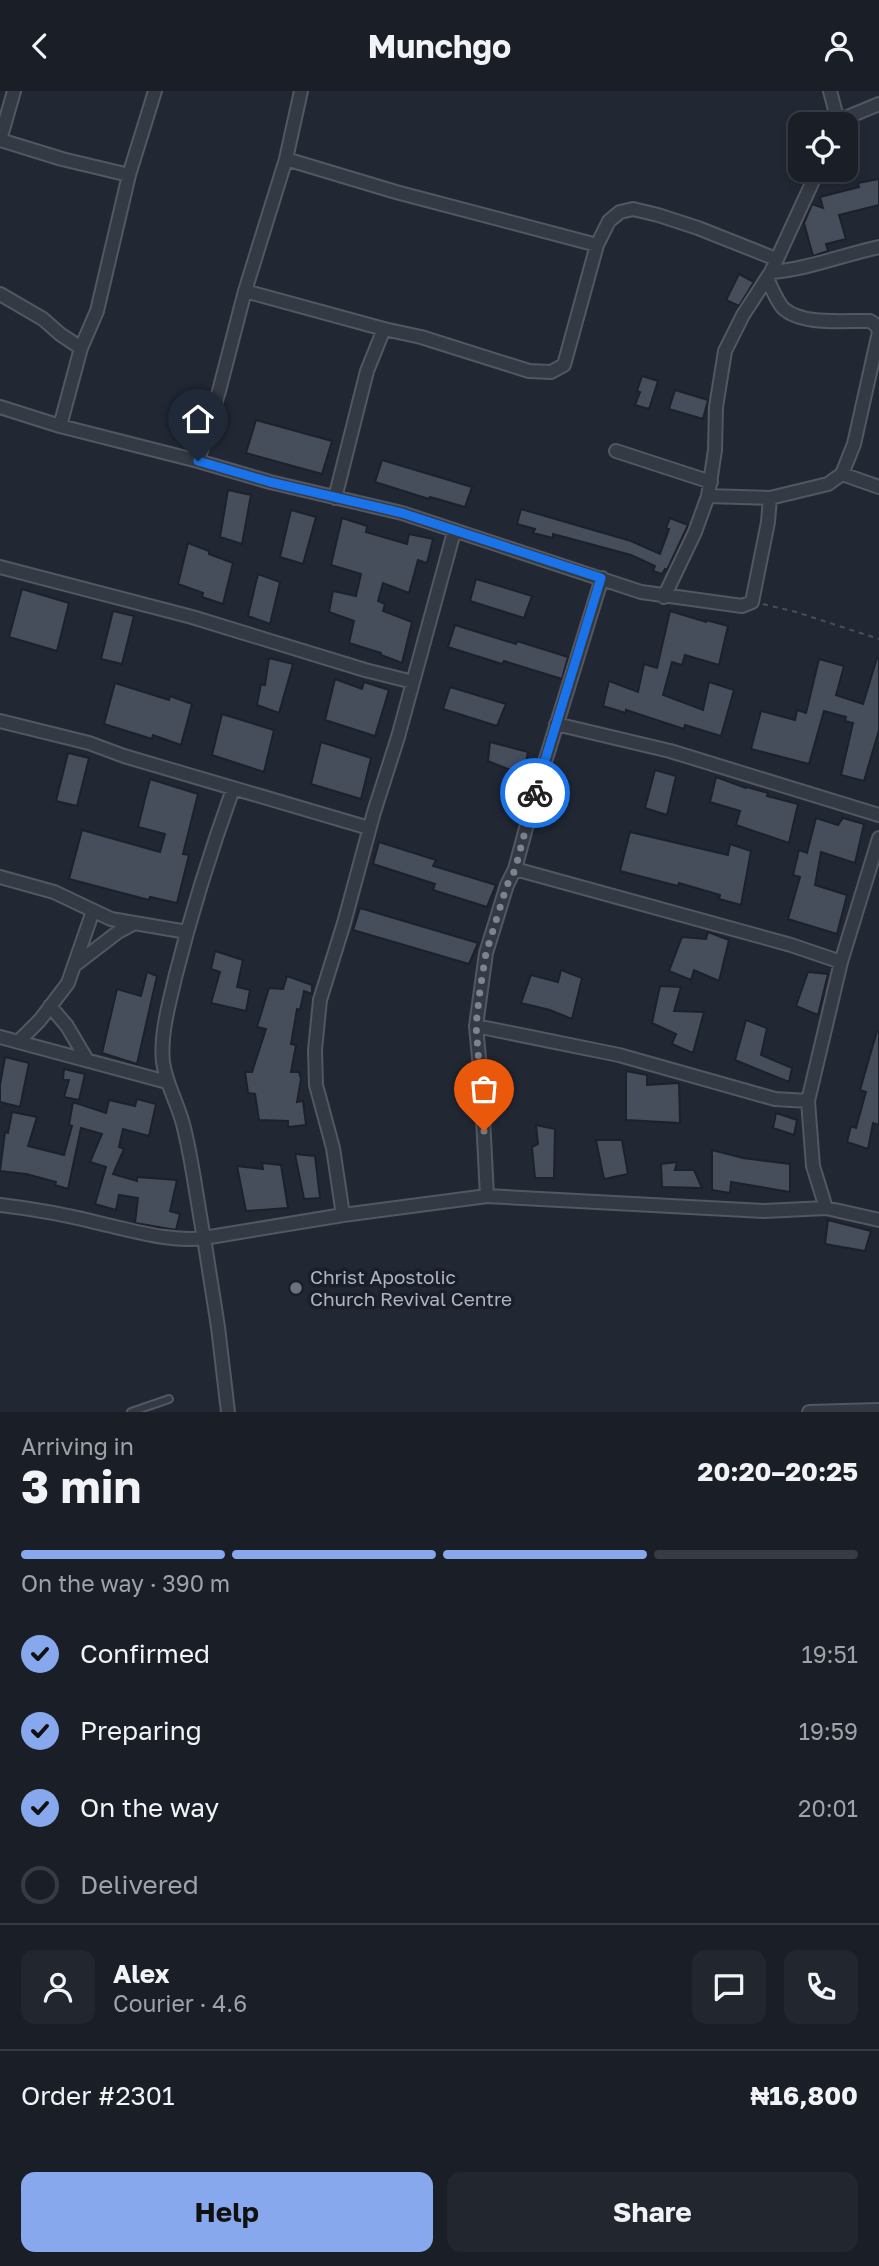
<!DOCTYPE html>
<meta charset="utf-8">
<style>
:root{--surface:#191e27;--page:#22272f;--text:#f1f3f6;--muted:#9fa2a7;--line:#373c44;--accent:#88a8ed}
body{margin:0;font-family:"Golos Text",sans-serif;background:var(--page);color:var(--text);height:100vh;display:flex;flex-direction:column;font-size:26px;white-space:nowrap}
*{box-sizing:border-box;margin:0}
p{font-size:23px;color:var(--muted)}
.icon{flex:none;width:38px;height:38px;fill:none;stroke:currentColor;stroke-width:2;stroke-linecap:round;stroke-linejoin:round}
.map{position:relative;height:1321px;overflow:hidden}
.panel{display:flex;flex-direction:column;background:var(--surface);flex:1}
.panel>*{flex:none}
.fabs{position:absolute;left:788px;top:21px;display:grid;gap:14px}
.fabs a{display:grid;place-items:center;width:70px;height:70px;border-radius:14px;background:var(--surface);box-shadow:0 4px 10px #0003,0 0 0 2px var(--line);font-size:35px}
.pin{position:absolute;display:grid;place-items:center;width:60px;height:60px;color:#fff;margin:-72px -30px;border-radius:50% 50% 50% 0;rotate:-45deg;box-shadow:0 0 7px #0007}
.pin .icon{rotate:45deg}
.courier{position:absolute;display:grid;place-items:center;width:70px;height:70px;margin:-35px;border:5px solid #1a73e8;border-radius:50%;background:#fff;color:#222;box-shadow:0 2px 9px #0007}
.headline em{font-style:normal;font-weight:700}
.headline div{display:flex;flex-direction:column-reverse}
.headline{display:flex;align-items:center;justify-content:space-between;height:119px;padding:0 21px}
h1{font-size:46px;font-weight:700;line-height:52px}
.bar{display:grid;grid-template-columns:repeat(4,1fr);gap:10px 7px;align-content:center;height:84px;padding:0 21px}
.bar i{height:9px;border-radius:5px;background:var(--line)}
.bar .on{background:var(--accent)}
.bar p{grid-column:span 4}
.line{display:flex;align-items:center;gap:18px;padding:0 21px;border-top:2px solid var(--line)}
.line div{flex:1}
.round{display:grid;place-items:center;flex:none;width:74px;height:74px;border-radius:14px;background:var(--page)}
ol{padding:0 21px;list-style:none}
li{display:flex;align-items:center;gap:21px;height:77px}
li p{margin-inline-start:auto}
li .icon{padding:7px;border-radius:50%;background:var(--accent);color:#111;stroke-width:4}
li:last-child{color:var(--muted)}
li i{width:38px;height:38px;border:4px solid var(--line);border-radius:50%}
.primary-button{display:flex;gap:14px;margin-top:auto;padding:14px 21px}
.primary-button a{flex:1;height:80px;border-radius:14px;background:var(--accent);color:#111;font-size:28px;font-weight:700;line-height:80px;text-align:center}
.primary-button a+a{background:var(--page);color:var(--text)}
header{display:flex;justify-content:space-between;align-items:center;height:91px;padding:0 21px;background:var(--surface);font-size:32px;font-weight:700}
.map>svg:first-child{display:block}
.building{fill:#464e5c;stroke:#1c212b;stroke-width:2}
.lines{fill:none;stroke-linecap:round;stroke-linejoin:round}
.service-casing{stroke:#525762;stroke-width:10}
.minor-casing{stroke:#525762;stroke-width:16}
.path{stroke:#445356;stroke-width:2;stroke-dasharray:5 5;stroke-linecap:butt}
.service{stroke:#343a44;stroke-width:6}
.minor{stroke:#343a44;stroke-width:12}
.done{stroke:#7d8390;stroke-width:7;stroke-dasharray:0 12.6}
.route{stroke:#1a73e8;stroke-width:9}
.worship-dot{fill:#6b7280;stroke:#1a1f29;stroke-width:2.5}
.labels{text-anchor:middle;stroke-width:7;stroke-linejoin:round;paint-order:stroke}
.poi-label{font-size:19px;fill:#aeb4c1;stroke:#1a1f29;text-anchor:start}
</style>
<header><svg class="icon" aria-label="back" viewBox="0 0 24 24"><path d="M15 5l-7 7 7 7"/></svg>Munchgo<svg class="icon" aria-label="person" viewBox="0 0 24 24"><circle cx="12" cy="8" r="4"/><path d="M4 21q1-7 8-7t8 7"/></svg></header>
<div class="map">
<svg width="879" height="1321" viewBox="0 0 879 1321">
<rect width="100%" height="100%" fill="#212834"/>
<path class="building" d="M879,88V114L839,124L846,148L826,153L828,160L813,165L804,132L812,113L823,117L820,106L859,96L858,92Z
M739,183L754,191L739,215L726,209Z
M642,285L658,290L649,318L635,314L640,301L637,300Z
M675,299L708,309L703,328L669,318Z
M256,329L332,350L322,383L246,362Z
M382,369L472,396L465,416L430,406L429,408L375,391Z
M228,399L251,404L242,453L220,446Z
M521,418L631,450L660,463L669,438L666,437L670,427L688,434L667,479L665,478L662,483L653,480L655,475L631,464L568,447L553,443V447L533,442L535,438L517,433Z
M291,419L316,426L303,473L280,466Z
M342,427L367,435L366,441L407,453L409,443L433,448L427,472L418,469L409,502L383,492L378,510L385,513L383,520L412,531L402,572L381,564V562L349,552L354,530L329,521L333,500L356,505L361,483L331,474Z
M188,452L209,460V463L233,472L223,513L202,506L203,502L178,493Z
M258,483L280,491L270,533L248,525Z
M476,488L532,505L524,527L470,510Z
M22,498L69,512L57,560L9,546Z
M113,520L134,525L122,573L101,568Z
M670,520L706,531V529L728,535L719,574L685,564L682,574L672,571L663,604L703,619L709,591L734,599L721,645L685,634L684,638L626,619V622L603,615L609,590L638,601L644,573L657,577Z
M455,534L516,553L517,550L568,566L562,588L504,570L502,573L448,556Z
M269,567L293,573L279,622L257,614L261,593L265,594Z
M877,567H879V639L864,690L841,684L853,632L845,630L846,626L824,620L809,673L751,658L761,620L795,629L797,619L806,622L819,568L844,575L836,604L863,613Z
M335,588L362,598L364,591L389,599L375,645L325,629Z
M115,592L169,609L170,605L192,613L181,654L153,644L152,648L104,633Z
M450,596L506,613L497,635L443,618Z
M222,623L274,639L264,681L212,664Z
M321,651L371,667L361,708L311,693Z
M490,651L528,661L523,684L488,670Z
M68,662L89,667L77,715L56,710Z
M655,679L676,685L667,724L645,717Z
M716,686L746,697L747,696L768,702L767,705L798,713L789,752L736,734L740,720L710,711Z
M150,688L198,703L183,763L189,764L177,812L150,806L149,809L69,788L82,739L160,761L165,743L138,736Z
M816,727L838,734L843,727L864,733L855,772L821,761L815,794L847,804L837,843L788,828L800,786L793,784L799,759L807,762Z
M630,741L728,764L730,753L751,760L741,814L719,808L720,804L679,792L678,795L620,780Z
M379,751L436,769L433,775L496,794L487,816L433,799L435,793L373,773Z
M360,817L478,852L469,873L353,839Z
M708,841L729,849L719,890L694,879L691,889L669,880L682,846L706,848Z
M215,860L243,869L237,896L250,899L246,920L211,912L220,881L211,878Z
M561,879L582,887L572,928L550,919L521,912L531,884L558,891Z
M147,881L157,885L137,973L102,962L117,898L141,905Z
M808,881L828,883L818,924L796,915Z
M287,885L312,894V903L304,900L300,919L297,918L291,953L296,954L291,981H299L301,988L297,1011L303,1010L306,1034L288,1036V1030L259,1029L255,1003L248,1002L245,981H252L266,938L257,936L269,897L283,898Z
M660,895L681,896L674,920L704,921L693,962L672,953L676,943L652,932Z
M746,929L767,937L761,964L792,977L789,991L735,969Z
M877,940H879V1034L873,1032L868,1058L847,1051L851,1035L856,1037L866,1001L860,999Z
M5,966L29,972L20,1016L0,1011V994Z
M64,978L85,983L79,1009L64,1006L69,989H63Z
M626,980L647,984V994L679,992L680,1032L626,1029Z
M137,1008L156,1013L149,1045L123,1038L119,1056L124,1058L113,1083L137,1090V1086L177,1089L170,1120L180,1123L176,1139L135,1132L138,1107L119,1104L116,1119L95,1113L106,1076L90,1071L102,1043L81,1037L68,1098L55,1094L56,1091L26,1083L0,1080L5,1041L8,1042L12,1021L37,1026L28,1055L64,1064L72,1035L69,1034L73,1011L106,1022L109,1009L135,1015Z
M776,1022L797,1029L794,1044L773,1037Z
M536,1034L555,1038L554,1087H535L532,1056L538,1053Z
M596,1049H622L628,1083L604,1088Z
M712,1059L743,1067L790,1073V1101L731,1091L730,1102L712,1099Z
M295,1063L315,1065L320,1107L304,1108Z
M677,1071L675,1079H694L702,1097L662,1096L661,1073Z
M262,1072L281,1074L288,1117L246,1120L237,1075L263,1078Z
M828,1129L871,1140L865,1160L825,1153Z"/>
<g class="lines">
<g class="service-casing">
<path id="service" d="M131,1321L169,1308"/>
</g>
<g class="minor-casing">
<path id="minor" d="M14,0L0,49L62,68L129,84
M830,0L838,30L837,33
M838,30L879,13
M286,68L396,101L597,154
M771,181C809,178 842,164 879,156
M245,200L384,238L421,246L529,280L551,281L564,274L597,154L609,130L620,121L633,118L658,124L698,137L776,168
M0,203L43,228L60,243L81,257
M0,316L60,335L198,370L270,391L402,422L641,501L742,515L752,511L768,431L770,407
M60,335L81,257L97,220L129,84L155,0
M616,360L711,391
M198,370L219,300L245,200L286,68L301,0
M842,383L879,396
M708,405L770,407L828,393L842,383L854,353L879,241L877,235L870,230C846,229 802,235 783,217C776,209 772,197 767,188
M335,407L367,280L384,238
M454,441L398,646L374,721L344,832L320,909L315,959L316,994L333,1057L343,1124L487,1105L481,988L476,935L486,862L507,794L515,778L536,700L602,487
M0,476L192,526L365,579L413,591
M664,506L695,441L708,405L715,359L716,316L725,260L743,224L771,181L818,79
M0,630L89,652L124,665L369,737
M556,633L670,660L879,724
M233,698C211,759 191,823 175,887C169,914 160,943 163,971C166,994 179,1014 184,1037C193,1073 197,1111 204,1147L343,1124
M515,778L791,854L841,871
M0,786L54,801L111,828L187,841
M75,874L118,841L133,833
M50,915L67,935L87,969
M476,935L619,964L775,1008L808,1010
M0,946L167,991
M19,950L40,929L68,892L93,820
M487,1105L764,1120L826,1117L879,1129
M0,1114C36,1118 72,1125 107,1134C138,1141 172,1151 204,1147L218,1236L228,1321
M826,1117L813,1075L808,1010L841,871L879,747
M809,1321L879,1319"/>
</g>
<path class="path" d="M763,513L796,521L879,548"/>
<use href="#service" class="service"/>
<use href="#minor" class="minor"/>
</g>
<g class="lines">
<path class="done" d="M484,1040L476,934L480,899L486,862L507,794L515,779L535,702"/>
<path class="route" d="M198,370L270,391L402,422L601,487L535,702"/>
</g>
<circle class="worship-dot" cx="296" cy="1197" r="7"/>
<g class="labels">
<g class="poi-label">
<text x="310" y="1193">Christ Apostolic<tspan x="310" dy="22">Church Revival Centre</tspan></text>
</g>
</g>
</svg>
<div class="fabs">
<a><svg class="icon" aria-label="locate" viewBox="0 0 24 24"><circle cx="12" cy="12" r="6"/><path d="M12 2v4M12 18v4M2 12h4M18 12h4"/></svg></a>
</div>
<div class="pin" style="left:484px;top:1040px;background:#ea580c"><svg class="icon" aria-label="bag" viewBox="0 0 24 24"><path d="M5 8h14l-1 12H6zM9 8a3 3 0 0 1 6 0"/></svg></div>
<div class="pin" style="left:198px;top:370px;background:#1f2937"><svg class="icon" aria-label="home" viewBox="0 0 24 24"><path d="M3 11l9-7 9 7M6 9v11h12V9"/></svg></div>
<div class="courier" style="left:535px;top:702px"><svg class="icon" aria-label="bike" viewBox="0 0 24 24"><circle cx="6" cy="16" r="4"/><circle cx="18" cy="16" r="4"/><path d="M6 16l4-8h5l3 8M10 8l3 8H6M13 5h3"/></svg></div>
</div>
<section class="panel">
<div class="headline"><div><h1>3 min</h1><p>Arriving in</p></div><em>20:20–20:25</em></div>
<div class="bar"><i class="on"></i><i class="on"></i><i class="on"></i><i></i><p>On the way · 390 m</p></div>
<ol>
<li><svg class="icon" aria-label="check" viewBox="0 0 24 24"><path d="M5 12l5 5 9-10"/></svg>Confirmed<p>19:51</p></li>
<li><svg class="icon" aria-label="check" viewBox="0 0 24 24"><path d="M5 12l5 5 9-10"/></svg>Preparing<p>19:59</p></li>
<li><svg class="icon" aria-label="check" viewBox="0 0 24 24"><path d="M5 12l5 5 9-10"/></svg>On the way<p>20:01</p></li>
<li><i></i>Delivered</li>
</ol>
<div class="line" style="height:126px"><a class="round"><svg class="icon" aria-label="person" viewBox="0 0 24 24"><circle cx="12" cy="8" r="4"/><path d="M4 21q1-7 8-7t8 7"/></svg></a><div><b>Alex</b><p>Courier · 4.6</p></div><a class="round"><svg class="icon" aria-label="chat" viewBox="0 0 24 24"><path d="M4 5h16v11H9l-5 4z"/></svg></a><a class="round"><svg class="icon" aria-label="phone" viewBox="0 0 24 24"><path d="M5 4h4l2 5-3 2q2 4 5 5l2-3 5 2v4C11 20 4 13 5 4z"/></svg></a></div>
<div class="line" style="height:91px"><div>Order #2301</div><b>₦16,800</b></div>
<div class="primary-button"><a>Help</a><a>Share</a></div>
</section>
